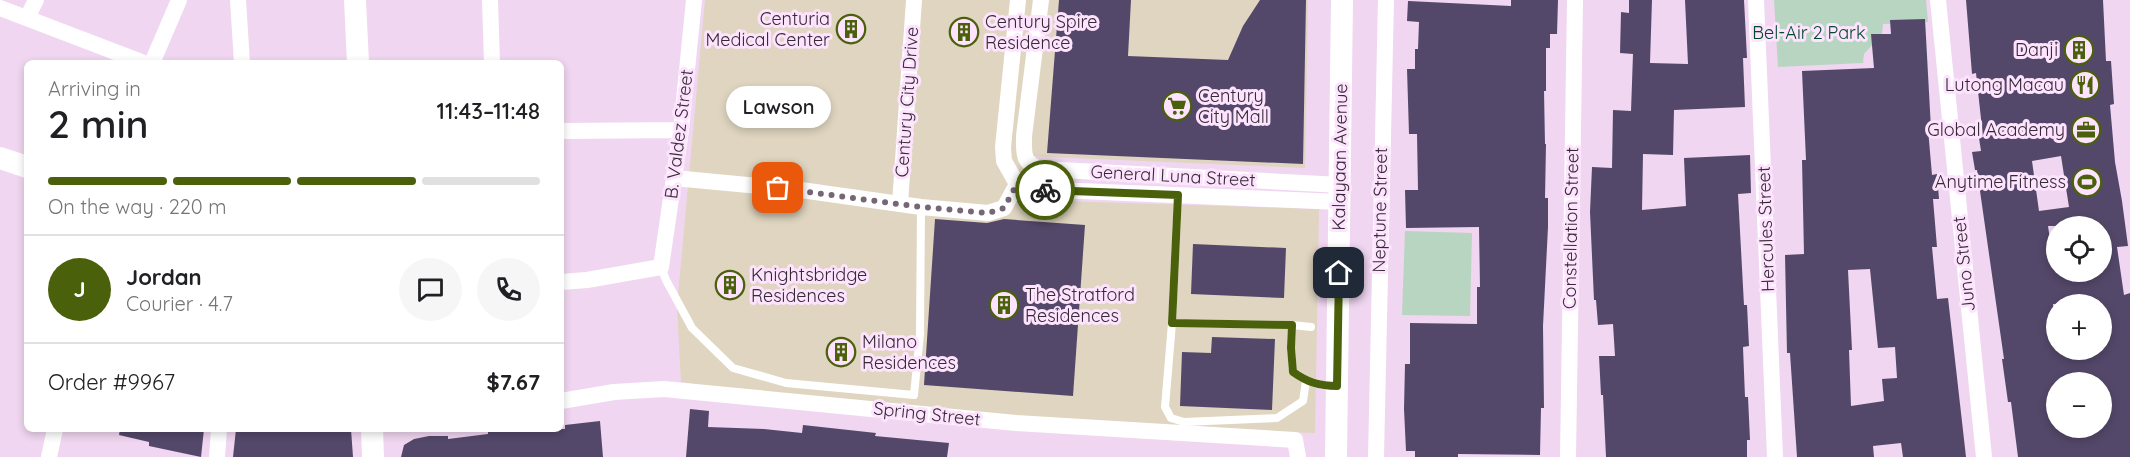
<!DOCTYPE html>
<meta charset="utf-8">
<style>
:root{--surface:#fff;--page:#f6f6f6;--text:#202124;--muted:#757577;--line:#e0e0e0;--accent:#4b600b}
body{margin:0;font-family:Quicksand,sans-serif;background:var(--page);color:var(--text);height:100vh;display:flex;flex-direction:column;font-size:22px;white-space:nowrap}
*{box-sizing:border-box;margin:0}
p{font-size:20px;color:var(--muted)}
.icon{flex:none;width:33px;height:33px;fill:none;stroke:currentColor;stroke-width:2;stroke-linecap:round;stroke-linejoin:round}
.map{position:relative;flex:1;overflow:hidden}
.panel{position:absolute;left:24px;top:60px;width:540px;height:372px;display:flex;flex-direction:column;background:var(--surface);border-radius:9px;box-shadow:0 3px 9px #0003}
.panel>*{flex:none}
.tools{position:absolute;left:2046px;top:216px;display:grid;gap:12px}
.tools a{display:grid;place-items:center;width:66px;height:66px;border-radius:50%;background:var(--surface);box-shadow:0 3px 9px #0003;font-size:30px}
.pin{position:absolute;display:grid;place-items:center;width:51px;height:51px;color:#fff;margin:-26px;border-radius:12px;box-shadow:0 3px 9px #0006}
.courier{position:absolute;display:grid;place-items:center;width:60px;height:60px;margin:-30px;border:4px solid #4b600b;border-radius:50%;background:#fff;color:#222;box-shadow:0 2px 8px #0007}
.bubble{position:absolute;height:42px;border-radius:21px;background:var(--surface);box-shadow:0 3px 9px #0003;font-size:20px;font-weight:600;line-height:42px;text-align:center}
.head em{font-style:normal;font-weight:600}
.head div{display:flex;flex-direction:column-reverse}
.head{display:flex;align-items:center;justify-content:space-between;height:102px;padding:0 24px}
h1{font-size:39px;font-weight:600;line-height:45px}
.bar{display:grid;grid-template-columns:repeat(4,1fr);gap:9px 6px;align-content:center;height:72px;padding:0 24px}
.bar i{height:8px;border-radius:4px;background:var(--line)}
.bar .on{background:var(--accent)}
.bar p{grid-column:span 4}
.line{display:flex;align-items:center;gap:15px;padding:0 24px;border-top:2px solid var(--line)}
.line div{flex:1}
.round{display:grid;place-items:center;flex:none;width:63px;height:63px;border-radius:32px;background:var(--page)}
.map>svg:first-child{display:block}
.commercial{fill:#dfd5c0}
.green{fill:#b8d5c2}
.building{fill:#54486a;fill-rule:evenodd}
.lines{fill:none;stroke-linecap:round;stroke-linejoin:round}
.lane{stroke:#fff;stroke-width:8}
.street{stroke:#fff;stroke-width:16}
.secondary{stroke:#fff;stroke-width:22}
.done{stroke:#766676;stroke-width:6;stroke-dasharray:0 10.8}
.route{stroke:#4b600b;stroke-width:8}
.labels{text-anchor:middle;stroke-width:6;stroke-linejoin:round;paint-order:stroke}
.poi-label{font-size:18px;fill:#342a34;stroke:#fde3fd;text-anchor:end}
.park-label{font-size:18px;fill:#004a29;stroke:#fde3fd}
.street-label{font-size:18px;fill:#342a34;stroke:#fde3fd}
</style>
<div class="map">
<svg width="2130" height="457" viewBox="0 0 2130 457">
<rect width="100%" height="100%" fill="#f0d6f0"/>
<path class="commercial" d="M705,0H1308L1305,168L1027,156L1026,200L1319,209L1315,433L1021,423L1020,431L681,382L677,307Z"/>
<path class="green" d="M1774,0H1926L1928,22L1883,24L1882,34L1864,54L1863,63L1778,67Z
M1405,231L1472,233L1470,316L1402,315Z"/>
<path class="building" d="M1059,0H1131L1128,56L1228,60L1243,26L1260,0H1306L1303,164L1047,153Z
M1511,0H1558L1557,34H1550V48H1546V91H1544L1545,144H1546L1545,198H1548V227L1543,326L1544,408H1541L1540,455L1458,454V457H1415V451H1406L1404,409L1405,364H1410V323L1477,324V287H1480L1479,227L1406,228L1405,190H1418L1417,134H1409L1407,69H1415V49H1418L1419,22L1407,21L1408,1L1511,6Z
M1629,0H1652L1650,63L1688,64L1685,0H1744L1747,58H1743L1745,107L1674,110L1673,155L1643,154L1642,210L1686,206L1684,158L1750,155L1751,193L1738,194L1744,305H1747L1749,346L1743,347L1745,397H1748L1750,440H1747V457H1606L1603,395H1601L1599,356H1615L1613,324L1598,325L1596,300H1594L1590,212L1592,167L1612,168L1613,110L1631,111L1633,54L1620,53L1621,12L1629,13Z
M1966,0H2103L2106,61H2111L2114,104L2110,105L2115,162L2122,201L2128,246L2117,247L2124,295L2130,293V457H2018L2011,402H2008L2002,359H2004L1977,170H1975L1972,152L1981,151L1979,138L1983,137L1976,73L1972,74ZM2061,156L2069,207L2039,211L2032,161ZM2048,226H2102V272H2056V258L2053,259ZM2053,304H2102V350H2088L2064,354L2063,350L2056,351ZM2056,382H2102V428H2056Z
M1925,19L1931,129H1928L1932,175L1937,174L1939,199H1933L1937,247H1932L1937,299L1948,298L1966,457H1903L1901,443L1873,446L1874,457H1797L1790,353H1787L1785,255L1804,254L1802,160H1806L1802,71L1874,68L1871,34H1891L1890,20ZM1870,269L1878,348L1895,347L1897,378L1882,379L1884,401L1851,406L1849,350H1852L1848,270Z
M935,219L987,223L1004,219L1085,225L1073,396L924,385Z
M1193,244L1286,248L1284,298L1191,294Z
M1212,337L1275,339L1272,410L1180,406L1182,352L1211,353Z
M690,409L709,411L708,427L764,429L802,433L803,425L876,433L875,436L949,443L947,457H686Z
M600,421L603,457H401L404,445L414,439L429,436H448V439L488,434V430L497,429H565V425Z
M120,429H204L201,457L149,446V442L119,435Z
M236,429H351L353,457H233Z"/>
<g class="lines">
<path class="lane" d="M1178,195L1172,323L1165,407L1171,418L1184,422L1277,418L1303,401L1306,381
M661,267L666,280L692,328L733,368L786,383L914,395L920,334L921,207
M1172,323L1292,325
M1311,327L1292,325L1291,348L1293,372C1307,382 1319,386 1337,386"/>
<path class="street" d="M238,0L242,63
M490,0L492,63
M1018,0L1003,147L1004,161L1017,184L1032,189L1340,202
M1041,0L1024,136C1024,154 1022,164 1042,169L1341,185
M1756,0L1775,457
M1938,0L1984,457
M0,8L144,63
M27,18L36,0
M152,63L179,0
M561,131L681,130
M674,178L801,190L921,207L988,213L1004,208L1017,184
M900,204L914,0
M561,282L587,280L661,267L681,130L694,0
M561,401L614,392L664,389L1016,423L1295,440L1298,457
M49,457L55,429
M217,457L219,429
M1376,457L1386,0
M1568,457L1575,0"/>
<path class="secondary" d="M355,0L358,63
M0,158L27,167
M372,429L373,457
M1336,457L1342,0"/>
</g>
<g class="lines">
<path class="done" d="M778,188L921,207L988,213L1004,208L1017,184L1032,189L1045,190"/>
<path class="route" d="M1045,190L1178,195L1172,323L1292,325L1291,348L1293,372C1307,382 1319,386 1337,386L1339,273"/>
</g>
<defs>
<g id="building-ring" transform="scale(1.5)"><circle r="9.5" fill="#fde3fd" stroke="#4b600b" stroke-width="1.5"/><path d="M-4-6H4V6H1V3H-1V6H-4ZM-2.5-4.3h1.7v1.8h-1.7ZM.8-4.3h1.7v1.8H.8ZM-2.5-1h1.7V.8h-1.7ZM.8-1h1.7V.8H.8Z" fill="#4b600b"/></g>
<g id="restaurant-ring" transform="scale(1.5)"><circle r="9.5" fill="#fde3fd" stroke="#4b600b" stroke-width="1.5"/><path d="M-5-6h1v4h1v-4h1v4h1v-4h1v5L-1.5 .5V6h-2V.5L-5-1ZM5-6V6H3V1.5H1.5Q1.5-4 5-6Z" fill="#4b600b"/></g>
<g id="supermarket-ring" transform="scale(1.5)"><circle r="9.5" fill="#fde3fd" stroke="#4b600b" stroke-width="1.5"/><path d="M-6-5.5h2.5l.6 2H6L4.5 2H-2.5L-4.4-4H-6ZM-1.5 3.2a1.3 1.3 0 1 0 .1 0ZM3 3.2a1.3 1.3 0 1 0 .1 0Z" fill="#4b600b"/></g>
<g id="office-ring" transform="scale(1.5)"><circle r="9.5" fill="#fde3fd" stroke="#4b600b" stroke-width="1.5"/><path d="M-6-3h4V-5.5h4V-3h4V5H-6ZM-1-4.5V-3h2v-1.5ZM-6 0V1H6V0Z" fill="#4b600b"/></g>
<g id="stadium-ring" transform="scale(1.5)"><circle r="9.5" fill="#fde3fd" stroke="#4b600b" stroke-width="1.5"/><path d="M0-5a6.5 5 0 1 0 0 10a6.5 5 0 1 0 0-10ZM-3.5-1.8h7v3.6h-7Z" fill="#4b600b"/></g>
</defs>
<g fill-rule="evenodd">
<use href="#building-ring" x="851" y="29"/>
<use href="#building-ring" x="964" y="32"/>
<use href="#building-ring" x="2079" y="50"/>
<use href="#restaurant-ring" x="2085" y="85"/>
<use href="#supermarket-ring" x="1177" y="106"/>
<use href="#office-ring" x="2086" y="130"/>
<use href="#stadium-ring" x="2087" y="182"/>
<use href="#building-ring" x="730" y="285"/>
<use href="#building-ring" x="1004" y="305"/>
<use href="#building-ring" x="841" y="352"/>
</g>
<g class="labels">
<g class="poi-label">
<text x="830" y="25">Centuria<tspan x="830" dy="21">Medical Center</tspan></text>
<text x="985" y="28" text-anchor="start">Century Spire<tspan x="985" dy="21">Residence</tspan></text>
<text x="2058" y="56">Danji</text>
<text x="2064" y="91">Lutong Macau</text>
<text x="1198" y="102" text-anchor="start">Century<tspan x="1198" dy="21">City Mall</tspan></text>
<text x="2065" y="136">Global Academy</text>
<text x="2066" y="188">Anytime Fitness</text>
<text x="751" y="281" text-anchor="start">Knightsbridge<tspan x="751" dy="21">Residences</tspan></text>
<text x="1025" y="301" text-anchor="start">The Stratford<tspan x="1025" dy="21">Residences</tspan></text>
<text x="862" y="348" text-anchor="start">Milano<tspan x="862" dy="21">Residences</tspan></text>
</g>
<g class="park-label">
<text x="1809" y="39">Bel-Air 2 Park</text>
</g>
<g class="street-label">
<text transform="translate(907 102) rotate(-86)" y="6">Century City Drive</text>
<text transform="translate(679 134) rotate(-83)" y="6">B. Valdez Street</text>
<text transform="translate(1340 157) rotate(-89)" y="6">Kalayaan Avenue</text>
<text transform="translate(1173 176) rotate(3)" y="6">General Luna Street</text>
<text transform="translate(1380 210) rotate(-89)" y="6">Neptune Street</text>
<text transform="translate(1571 228) rotate(-89)" y="6">Constellation Street</text>
<text transform="translate(1766 229) rotate(-92)" y="6">Hercules Street</text>
<text transform="translate(1964 264) rotate(-96)" y="6">Juno Street</text>
<text transform="translate(927 414) rotate(6)" y="6">Spring Street</text>
</g>
</g>
</svg>
<div class="tools">
<a><svg class="icon" aria-label="locate" viewBox="0 0 24 24"><circle cx="12" cy="12" r="6"/><path d="M12 2v4M12 18v4M2 12h4M18 12h4"/></svg></a>
<a>+</a>
<a>−</a>
</div>
<div class="pin" style="left:778px;top:188px;background:#ea580c"><svg class="icon" aria-label="bag" viewBox="0 0 24 24"><path d="M5 8h14l-1 12H6zM9 8a3 3 0 0 1 6 0"/></svg></div>
<div class="pin" style="left:1339px;top:273px;background:#1f2937"><svg class="icon" aria-label="home" viewBox="0 0 24 24"><path d="M3 11l9-7 9 7M6 9v11h12V9"/></svg></div>
<div class="courier" style="left:1045px;top:190px"><svg class="icon" aria-label="bike" viewBox="0 0 24 24"><circle cx="6" cy="16" r="4"/><circle cx="18" cy="16" r="4"/><path d="M6 16l4-8h5l3 8M10 8l3 8H6M13 5h3"/></svg></div>
<div class="bubble" style="left:726px;top:86px;width:105px">Lawson</div>
<section class="panel">
<div class="head"><div><h1>2 min</h1><p>Arriving in</p></div><em>11:43–11:48</em></div>
<div class="bar"><i class="on"></i><i class="on"></i><i class="on"></i><i></i><p>On the way · 220 m</p></div>
<div class="line" style="height:108px"><b class="round" style="background:var(--accent);color:#fff">J</b><div><b>Jordan</b><p>Courier · 4.7</p></div><a class="round"><svg class="icon" aria-label="chat" viewBox="0 0 24 24"><path d="M4 5h16v11H9l-5 4z"/></svg></a><a class="round"><svg class="icon" aria-label="phone" viewBox="0 0 24 24"><path d="M5 4h4l2 5-3 2q2 4 5 5l2-3 5 2v4C11 20 4 13 5 4z"/></svg></a></div>
<div class="line" style="height:78px"><div>Order #9967</div><b>$7.67</b></div>
</section>
</div>
